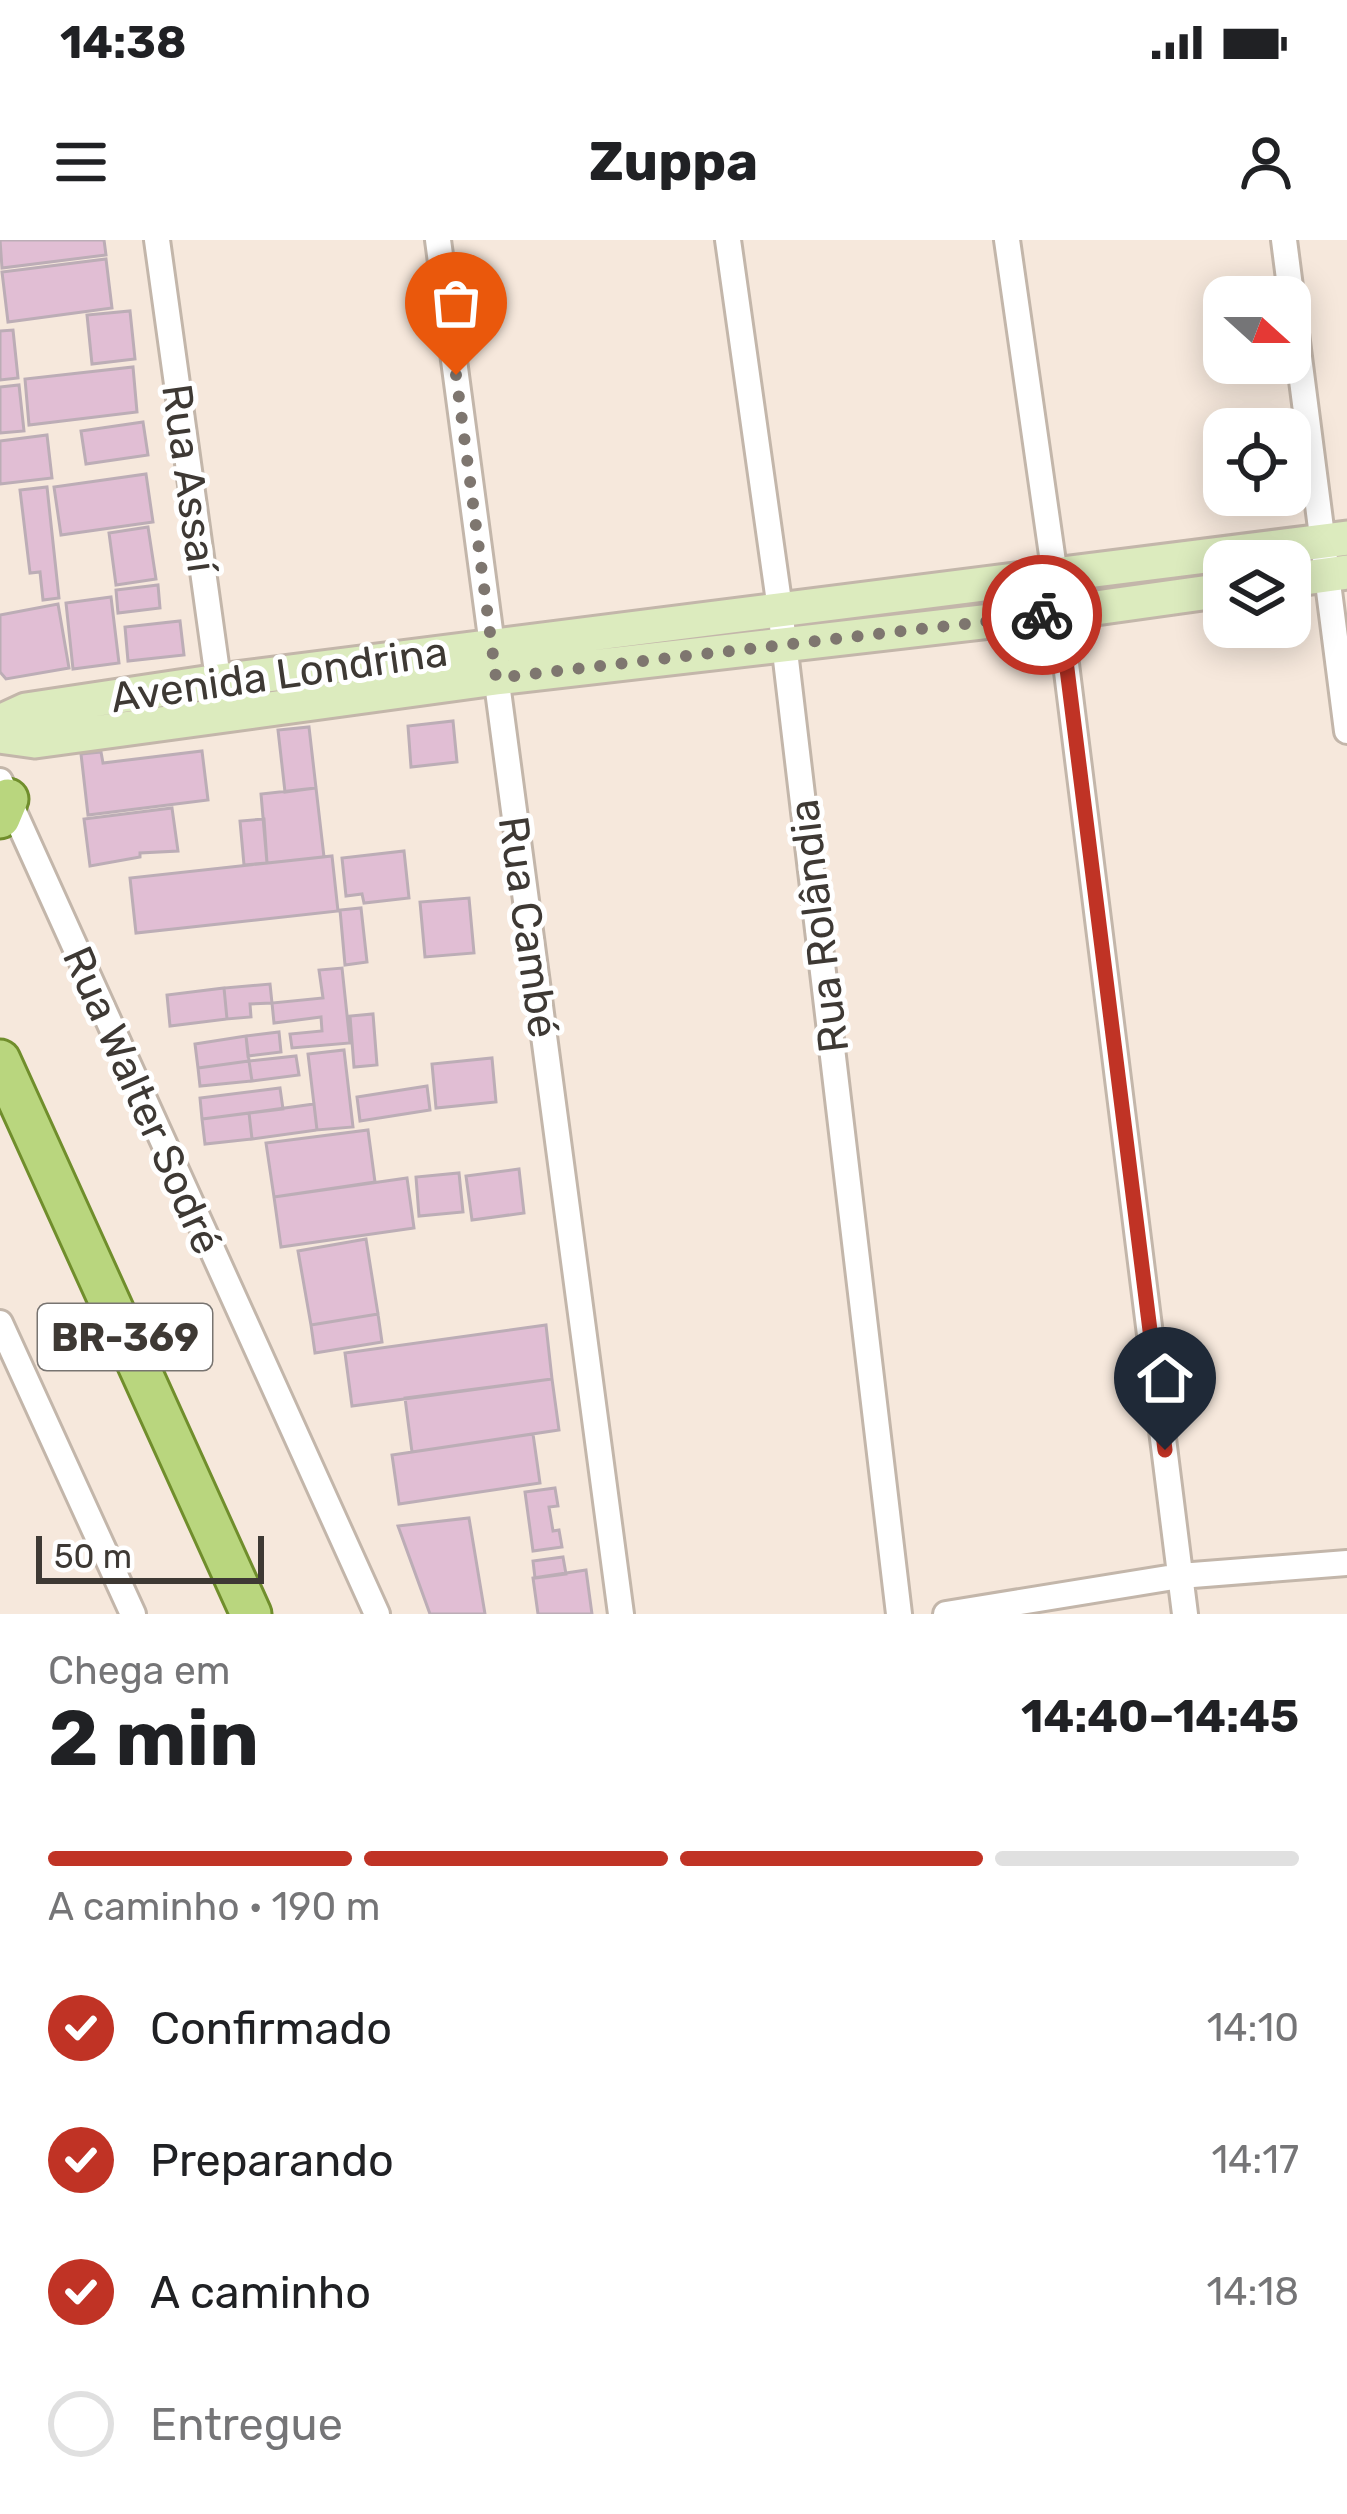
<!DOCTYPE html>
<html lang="pt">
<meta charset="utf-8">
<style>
:root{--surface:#fff;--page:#f2f2f2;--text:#202124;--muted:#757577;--line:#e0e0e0;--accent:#c03325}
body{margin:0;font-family:Rubik,sans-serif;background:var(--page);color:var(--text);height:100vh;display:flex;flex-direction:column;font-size:45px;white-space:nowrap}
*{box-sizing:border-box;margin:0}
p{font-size:39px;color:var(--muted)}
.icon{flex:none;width:66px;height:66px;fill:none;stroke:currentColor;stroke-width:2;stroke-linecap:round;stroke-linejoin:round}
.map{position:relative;height:1374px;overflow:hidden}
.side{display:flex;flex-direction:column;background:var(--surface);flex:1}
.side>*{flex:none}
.needle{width:78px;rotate:111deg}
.buttons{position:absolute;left:1203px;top:36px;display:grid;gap:24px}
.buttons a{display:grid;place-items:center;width:108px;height:108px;border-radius:24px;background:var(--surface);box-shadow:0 6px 30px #0003;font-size:60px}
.scale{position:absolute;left:36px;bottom:30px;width:228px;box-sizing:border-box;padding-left:12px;border:6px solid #3e3934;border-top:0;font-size:33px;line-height:42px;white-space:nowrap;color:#3e3934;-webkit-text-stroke:9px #fff;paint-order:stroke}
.pin{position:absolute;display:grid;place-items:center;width:102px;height:102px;color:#fff;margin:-123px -51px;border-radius:50% 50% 50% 0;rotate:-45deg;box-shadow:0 0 12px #0007}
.pin .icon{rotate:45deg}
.courier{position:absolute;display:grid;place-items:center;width:120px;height:120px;margin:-60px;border:9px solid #c03325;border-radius:50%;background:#fff;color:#222;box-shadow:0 3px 15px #0007}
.summary em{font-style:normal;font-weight:700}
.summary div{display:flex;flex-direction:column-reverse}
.summary{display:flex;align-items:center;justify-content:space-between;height:204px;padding:0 48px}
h1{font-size:78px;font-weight:700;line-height:90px}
.bar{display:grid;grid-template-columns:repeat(4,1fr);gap:18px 12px;align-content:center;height:144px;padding:0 48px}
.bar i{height:15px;border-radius:9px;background:var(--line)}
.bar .current{background:var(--accent)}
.bar p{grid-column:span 4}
ol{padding:0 48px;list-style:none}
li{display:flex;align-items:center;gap:36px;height:132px}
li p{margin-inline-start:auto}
li .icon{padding:12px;border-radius:50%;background:var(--accent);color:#fff;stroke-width:4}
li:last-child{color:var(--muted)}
li i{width:66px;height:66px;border:6px solid var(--line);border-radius:50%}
.status{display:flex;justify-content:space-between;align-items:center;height:84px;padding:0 60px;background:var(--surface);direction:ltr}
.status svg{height:33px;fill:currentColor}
header{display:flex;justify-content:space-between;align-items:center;height:156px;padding:0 48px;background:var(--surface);font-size:54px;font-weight:700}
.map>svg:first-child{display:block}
.building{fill:#e1bed4;stroke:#bcadb6;stroke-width:3}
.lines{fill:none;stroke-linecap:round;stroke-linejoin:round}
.street-casing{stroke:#c3b6aa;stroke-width:30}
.secondary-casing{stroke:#c3b6aa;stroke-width:39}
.primary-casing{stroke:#708e2c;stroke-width:45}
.street{stroke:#fff;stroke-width:24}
.secondary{stroke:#dcebbe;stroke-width:33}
.primary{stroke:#b9d67e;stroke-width:39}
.done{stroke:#7e766f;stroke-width:12;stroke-dasharray:0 21.6}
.route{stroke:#c03325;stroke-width:15}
.labels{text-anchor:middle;stroke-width:10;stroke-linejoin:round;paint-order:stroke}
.shield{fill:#fff;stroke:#787471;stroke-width:3}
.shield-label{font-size:39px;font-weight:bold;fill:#3e3934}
.street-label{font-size:42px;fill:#3e3934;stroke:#fff}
</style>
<div class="status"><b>14:38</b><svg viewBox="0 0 49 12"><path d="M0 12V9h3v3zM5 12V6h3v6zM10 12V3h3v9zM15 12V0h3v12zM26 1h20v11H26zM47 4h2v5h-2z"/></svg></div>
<header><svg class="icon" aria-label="menu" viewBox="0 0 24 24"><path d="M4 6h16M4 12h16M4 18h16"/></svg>Zuppa<svg class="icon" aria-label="person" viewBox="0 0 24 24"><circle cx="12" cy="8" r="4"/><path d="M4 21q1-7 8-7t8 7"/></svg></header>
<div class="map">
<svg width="1347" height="1374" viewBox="0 0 1347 1374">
<rect width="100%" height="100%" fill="#f6e8dc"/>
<path class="building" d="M0,0H104L106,15L2,28Z
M106,19L112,68L8,82L2,32Z
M130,71L135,119L92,124L87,75Z
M13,90L18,138L0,140V91Z
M133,127L137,172L29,185L25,139Z
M19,145L24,191L0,193V147Z
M143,182L148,215L86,224L81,191Z
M47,195L52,238L0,244V201Z
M146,234L153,282L61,295L54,247Z
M47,247L59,358L43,360L40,332L30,333L20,250Z
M148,287L156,339L116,345L109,293Z
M158,345L160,368L118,373L116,350Z
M111,357L119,423L73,429L66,363Z
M58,364L69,428L6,439L0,432V375Z
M180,381L184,415L128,421L125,387Z
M453,481L457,522L411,527L408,486Z
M309,487L316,548L285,552L278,490Z
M202,511L208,560L88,575L81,514L101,512L103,523Z
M316,548L324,617L267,623L261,554Z
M172,568L178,611L140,613V617L90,626L84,579Z
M264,579L267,623L244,625L240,581Z
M404,611L409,658L364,663L362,654L346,656L342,618Z
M332,616L338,671L136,693L130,638Z
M469,658L474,713L425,717L420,662Z
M361,668L367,722L345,725L340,670Z
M342,728L350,803L292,808L290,794L322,791L321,777L274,783L272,763L323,758L319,730Z
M270,744L272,763L250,764L251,777L227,779L224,748Z
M224,748L227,779L170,786L167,755Z
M373,774L377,825L354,827L350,776Z
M279,792L281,812L248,816L246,796Z
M246,796L249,821L198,828L195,804Z
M344,810L353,887L317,890L308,814Z
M296,816L299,835L252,841L249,821Z
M492,818L496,862L436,868L432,824Z
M249,821L252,841L200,846L198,828Z
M427,846L430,870L360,881L357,857Z
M280,848L283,869L202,879L200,858Z
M314,864L317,890L252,899L249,873Z
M249,873L252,899L205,904L202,879Z
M368,890L375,942L274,957L266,903Z
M519,929L524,973L472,980L466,936Z
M459,933L463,972L419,976L416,937Z
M407,938L414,988L281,1007L274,957Z
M366,999L378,1074L311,1085L298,1011Z
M378,1074L382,1102L315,1113L311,1085Z
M546,1085L552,1139L352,1166L345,1113Z
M552,1139L559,1190L412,1212L405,1158Z
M533,1194L540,1243L399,1264L392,1215Z
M555,1248L558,1266L549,1267L553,1291L559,1290L562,1307L533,1311L525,1252Z
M469,1278L485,1374H430L398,1286Z
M563,1317L566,1334L535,1338L533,1321Z
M586,1330L592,1374H538L533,1338Z"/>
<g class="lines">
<g class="street-casing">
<path id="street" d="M157,0L223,475
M438,0L621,1374
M728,0L780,369L899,1374
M1007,0L1055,336L1185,1374
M1284,0L1347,491
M0,541L377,1374
M0,1083L133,1374
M946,1374L1180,1336L1347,1323"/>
</g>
<g class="secondary-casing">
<path id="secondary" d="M1290,340L1347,332
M0,482L26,470L219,441L1347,298
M0,496L35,501L496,438L1060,373L1224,350"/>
</g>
<g class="primary-casing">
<path id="primary" d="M0,578L8,559
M0,820L251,1374"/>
</g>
<use href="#street" class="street"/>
<use href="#secondary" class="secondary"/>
<use href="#primary" class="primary"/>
</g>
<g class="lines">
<path class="done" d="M456,135L496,438L1042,375"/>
<path class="route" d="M1042,375L1060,373L1165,1210"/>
</g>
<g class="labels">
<rect class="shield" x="38" y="1064" width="174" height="66" rx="9"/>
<g class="shield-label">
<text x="125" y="1111">BR-369</text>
</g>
<g class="street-label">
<text transform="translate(190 238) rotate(82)" y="15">Rua Assaí</text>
<text transform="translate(279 434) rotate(-8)" y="15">Avenida Londrina</text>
<text transform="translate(818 686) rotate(-97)" y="15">Rua Rolândia</text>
<text transform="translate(529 687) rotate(82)" y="15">Rua Cambé</text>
<text transform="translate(143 860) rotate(66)" y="15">Rua Walter Sodré</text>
</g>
</g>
</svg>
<div class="buttons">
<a><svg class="needle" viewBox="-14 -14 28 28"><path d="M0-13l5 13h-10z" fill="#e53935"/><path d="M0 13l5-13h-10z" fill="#757577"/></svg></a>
<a><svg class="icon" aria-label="locate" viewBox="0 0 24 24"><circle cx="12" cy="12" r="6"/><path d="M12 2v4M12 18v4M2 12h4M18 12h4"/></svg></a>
<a><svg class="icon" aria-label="layers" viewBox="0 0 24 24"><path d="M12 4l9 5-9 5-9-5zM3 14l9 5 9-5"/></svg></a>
</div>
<div class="scale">50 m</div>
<div class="pin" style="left:456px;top:135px;background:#ea580c"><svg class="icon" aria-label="bag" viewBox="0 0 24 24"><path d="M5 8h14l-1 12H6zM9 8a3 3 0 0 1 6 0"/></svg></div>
<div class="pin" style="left:1165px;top:1210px;background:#1f2937"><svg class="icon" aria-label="home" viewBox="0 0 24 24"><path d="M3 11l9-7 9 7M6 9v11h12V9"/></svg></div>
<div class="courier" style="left:1042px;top:375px"><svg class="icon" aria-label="bike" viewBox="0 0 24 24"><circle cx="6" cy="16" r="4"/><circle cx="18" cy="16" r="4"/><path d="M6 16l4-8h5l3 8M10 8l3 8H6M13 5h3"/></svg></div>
</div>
<section class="side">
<div class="summary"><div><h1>2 min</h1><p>Chega em</p></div><em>14:40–14:45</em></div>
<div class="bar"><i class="current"></i><i class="current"></i><i class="current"></i><i></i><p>A caminho · 190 m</p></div>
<ol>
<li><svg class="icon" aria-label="check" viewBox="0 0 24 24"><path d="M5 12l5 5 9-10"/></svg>Confirmado<p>14:10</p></li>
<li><svg class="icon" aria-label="check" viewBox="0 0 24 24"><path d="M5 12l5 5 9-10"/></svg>Preparando<p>14:17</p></li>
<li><svg class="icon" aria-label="check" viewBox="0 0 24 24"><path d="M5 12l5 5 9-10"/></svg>A caminho<p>14:18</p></li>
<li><i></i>Entregue</li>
</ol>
</section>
